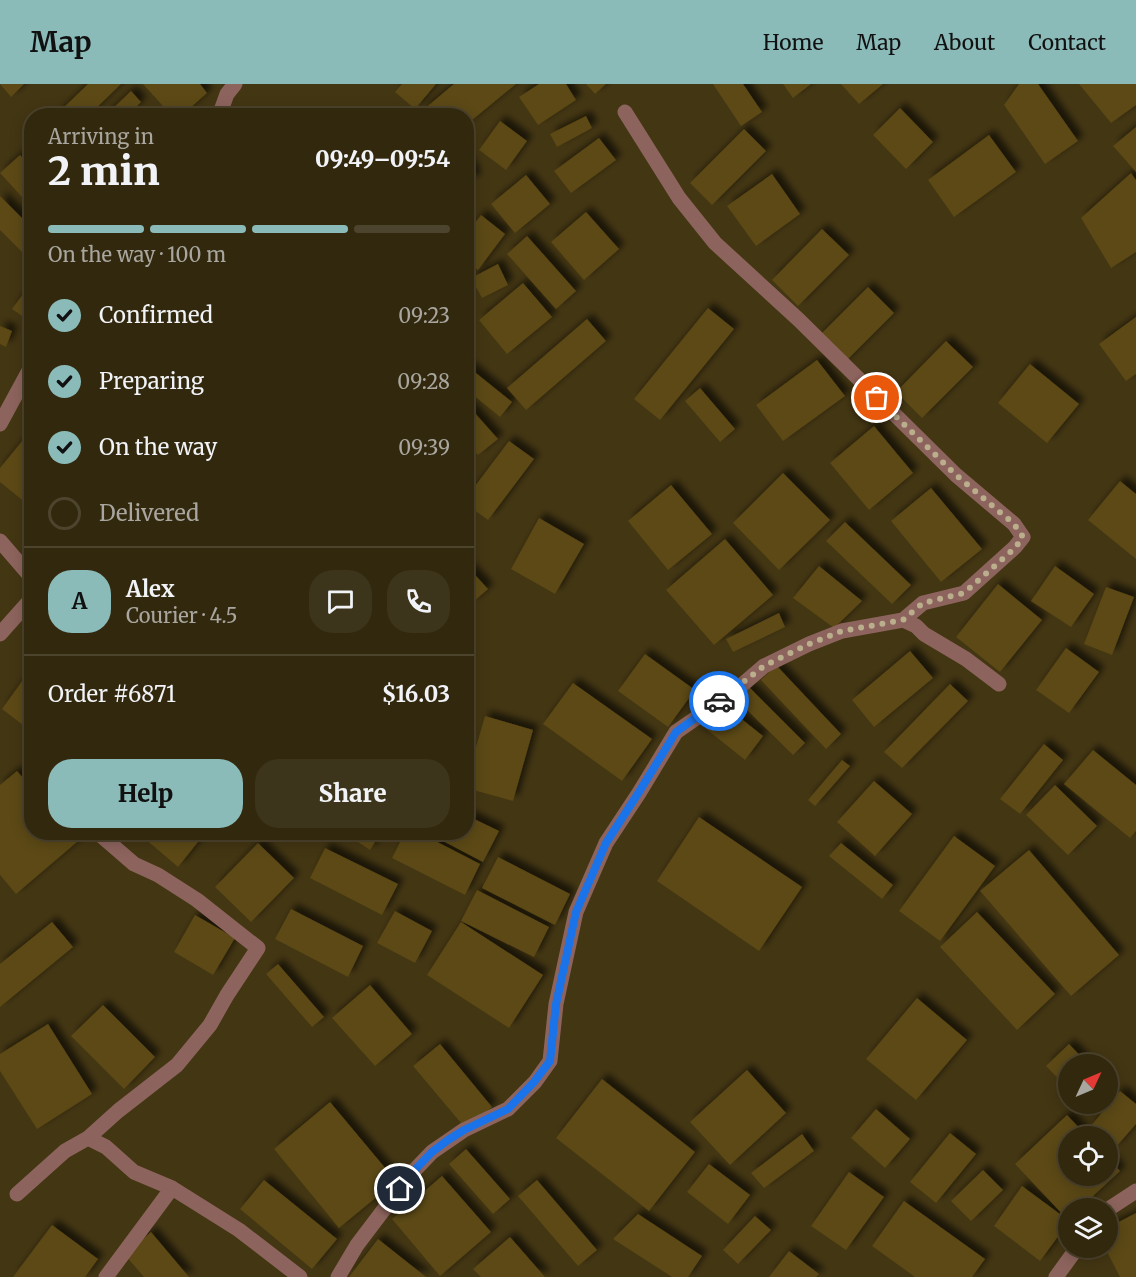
<!DOCTYPE html>
<meta charset="utf-8">
<style>
:root{--surface:#32280e;--page:#3d341c;--text:#f1f3f6;--muted:#a8a69e;--line:#4d442e;--accent:#8bbbb9}
body{margin:0;font-family:Merriweather,serif;background:var(--page);color:var(--text);height:100vh;display:flex;flex-direction:column;font-size:22px;white-space:nowrap}
*{box-sizing:border-box;margin:0}
p{font-size:20px;color:var(--muted)}
.icon{flex:none;width:33px;height:33px;fill:none;stroke:currentColor;stroke-width:2;stroke-linecap:round;stroke-linejoin:round}
.map{position:relative;flex:1;overflow:hidden}
.drawer{position:absolute;left:24px;top:24px;width:450px;height:732px;display:flex;flex-direction:column;background:var(--surface);border-radius:24px;box-shadow:0 3px 15px #0003,0 0 0 2px var(--line)}
.drawer>*{flex:none}
.needle{width:39px;rotate:46deg}
.buttons{position:absolute;left:1058px;top:970px;display:grid;gap:12px}
.buttons a{display:grid;place-items:center;width:60px;height:60px;border-radius:50%;background:var(--surface);box-shadow:0 3px 15px #0003,0 0 0 2px var(--line);font-size:30px}
.pin{position:absolute;display:grid;place-items:center;width:51px;height:51px;color:#fff;margin:-26px;border:3px solid #fff;border-radius:50%;box-shadow:0 2px 6px #0007}
.courier{position:absolute;display:grid;place-items:center;width:60px;height:60px;margin:-30px;border:4px solid #1a73e8;border-radius:50%;background:#fff;color:#222;box-shadow:0 2px 8px #0007}
.headline em{font-style:normal;font-weight:800}
.headline div{display:flex;flex-direction:column-reverse}
.headline{display:flex;align-items:center;justify-content:space-between;height:102px;padding:0 24px}
h1{font-size:39px;font-weight:800;line-height:45px}
.bar{display:grid;grid-template-columns:repeat(4,1fr);gap:9px 6px;align-content:center;height:72px;padding:0 24px}
.bar i{height:8px;border-radius:4px;background:var(--line)}
.bar .selected{background:var(--accent)}
.bar p{grid-column:span 4}
.line{display:flex;align-items:center;gap:15px;padding:0 24px;border-top:2px solid var(--line)}
.line div{flex:1}
.round{display:grid;place-items:center;flex:none;width:63px;height:63px;border-radius:24px;background:var(--page)}
ol{padding:0 24px;list-style:none}
li{display:flex;align-items:center;gap:18px;height:66px}
li p{margin-inline-start:auto}
li .icon{padding:6px;border-radius:50%;background:var(--accent);color:#111;stroke-width:4}
li:last-child{color:var(--muted)}
li i{width:33px;height:33px;border:3px solid var(--line);border-radius:50%}
.cta{display:flex;gap:12px;margin-top:auto;padding:12px 24px}
.cta a{flex:1;height:69px;border-radius:24px;background:var(--accent);color:#111;font-size:24px;font-weight:800;line-height:69px;text-align:center}
.cta a+a{background:var(--page);color:var(--text)}
header{display:flex;align-items:center;gap:36px;box-sizing:border-box;height:84px;padding:0 30px;background:var(--accent);color:#111}
header strong{font-size:28px}
nav{display:flex;gap:33px;margin-inline-start:auto;font-size:21px}
.map>svg:first-child{display:block}
.building{fill:#5b4814;filter:url(#shadow)}
.lines{fill:none;stroke-linecap:round;stroke-linejoin:round}
.minor{stroke:#8d645d;stroke-width:15}
.done{stroke:#bbae8d;stroke-width:6;stroke-dasharray:0 10.8}
.route{stroke:#1a73e8;stroke-width:8}
</style>
<header>
<strong>Map</strong>
<nav><a>Home</a><a>Map</a><a>About</a><a>Contact</a></nav>
</header>
<div class="map">
<svg width="1136" height="1193" viewBox="0 0 1136 1193">
<defs>
<filter id="shadow"><feDropShadow dx="5.5" dy="-5.5" stdDeviation="3" flood-color="#0009"/></filter>
</defs>
<rect width="100%" height="100%" fill="#433613"/>
<path class="building" d="M0,0H24L11,13Z
M88,0H121L88,32H55Z
M143,0H200L207,9L181,32H172Z
M402,0H436L415,25L395,8Z
M454,0H516L466,41V32H428L423,26Z
M539,0H566L576,16L538,41L519,13Z
M586,0H606L595,10Z
M713,0H743L762,28L741,42Z
M783,0H811L793,14Z
M841,0H883L859,20Z
M1019,0H1038L1078,57L1045,80L1004,21Z
M1079,0H1136V21L1111,39Z
M131,7L141,18L127,32H105Z
M900,24L933,58L906,85L873,51Z
M586,32L592,44L557,63L550,50Z
M500,37L527,57L506,86L479,66Z
M1136,43V88L1113,62Z
M744,45L766,67L712,121L690,99Z
M989,51L1016,88L954,133L928,96Z
M599,54L616,76L571,109L554,87Z
M20,71L32,84V124L0,89Z
M466,74L476,94L466,99Z
M1131,89L1136,96V168L1111,184L1081,134Z
M772,90L800,130L756,162L727,122Z
M526,91L550,120L515,149L491,120Z
M0,112L32,144V159L22,168L0,146Z
M586,128L619,165L584,196L551,158Z
M481,131L505,150L478,186L466,177V150Z
M822,145L849,171L798,222L772,196Z
M527,152L576,207L556,225L507,170Z
M498,180L508,201L482,214L471,194Z
M32,198V239L12,225Z
M523,199L552,233L507,270L479,236Z
M868,203L894,229L843,280L817,254Z
M708,224L734,245L660,336L634,315Z
M1136,233V290L1126,297L1099,260Z
M587,235L606,257L526,326L507,304Z
M0,242L12,247L6,263L0,260Z
M946,257L973,283L922,334L896,308Z
M817,276L845,312L783,357L756,321Z
M1030,280L1079,320L1047,359L998,319Z
M466,281L512,318L500,333L466,305Z
M700,304L735,345L720,358L685,317Z
M466,319L498,355L478,371L466,358Z
M874,342L913,389L869,426L830,379Z
M32,345V424L0,398V384Z
M509,357L534,375L488,436L466,420V414Z
M783,389L830,436L779,486L733,439Z
M1120,397L1136,410V475L1088,436Z
M671,401L712,450L668,486L628,437Z
M931,404L982,465L941,498L891,437Z
M539,434L584,460L555,510L511,485Z
M845,438L911,501L892,520L826,457Z
M725,455L773,511L714,561L666,506Z
M466,481L488,505L472,519L466,512Z
M819,482L862,517L834,544L793,514Z
M1055,482L1094,510L1071,543L1031,517Z
M998,500L1042,536L1000,588L956,553Z
M1106,503L1134,513L1112,571L1084,560Z
M779,529L785,543L733,568L726,555Z
M1066,564L1099,588L1069,629L1036,606Z
M910,567L933,594L874,643L852,616Z
M645,570L695,606L668,643L618,607Z
M776,581L841,650L826,665L761,596Z
M25,593L32,598V648L2,625Z
M573,599L652,655L622,697L543,640Z
M950,600L968,617L902,684L884,668Z
M748,602L805,659L793,671L736,615Z
M724,621L763,652L745,676L705,644Z
M485,632L533,646L513,717L466,704V697Z
M1044,660L1063,676L1020,730L1000,715Z
M1093,666L1136,701V747L1130,754L1064,700Z
M842,676L850,682L815,722L808,716Z
M17,687L32,704V748H69L77,758L16,810L0,791V701Z
M874,697L912,730L875,772L837,738Z
M1055,701L1097,742L1068,771L1026,731Z
M466,731L499,747L483,778L426,748H466Z
M699,733L802,803L759,867L657,797Z
M137,748H206L178,783Z
M343,748H381L370,766Z
M405,748H418L480,780L465,811L392,774Z
M954,752L995,782L940,857L899,827Z
M258,759L294,794L251,838L215,803Z
M841,759L893,801L882,815L829,772Z
M325,764L398,800L382,831L310,794Z
M1029,766L1119,871L1071,912L980,807Z
M498,773L570,810L555,841L482,804Z
M477,806L549,843L534,873L461,837Z
M291,825L363,862L348,893L275,855Z
M395,827L432,847L415,879L377,859Z
M977,828L1055,910L1017,946L940,863Z
M195,831L235,854L213,891L174,868Z
M52,838L73,863L0,923V880Z
M461,838L543,891L509,944L427,891Z
M278,880L324,933L312,943L266,890Z
M370,901L412,950L375,982L332,934Z
M917,914L967,956L916,1016L866,975Z
M103,921L155,973L124,1005L71,952Z
M48,940L92,1010L37,1045L0,987V970Z
M440,960L492,1023L466,1045L413,982Z
M1069,960L1089,981H1068V1005L1046,982Z
M747,986L786,1029L730,1081L690,1038Z
M602,995L695,1068L649,1127L556,1054Z
M1120,1007L1136,1020V1040L1115,1064L1107,1058V1053H1101L1090,1043Z
M330,1018L396,1097L339,1144L274,1065Z
M876,1025L910,1055L885,1084L851,1054Z
M1067,1031L1088,1053H1068V1092H1107V1073L1120,1087L1079,1125H1068V1136L1015,1080Z
M950,1049L976,1070L936,1119L910,1098Z
M802,1050L814,1067L764,1104L751,1089Z
M466,1065L510,1115L493,1130L449,1080Z
M709,1080L750,1111L728,1140L687,1108Z
M983,1086L1003,1106L971,1137L951,1117Z
M849,1088L884,1113L846,1166L811,1142Z
M442,1092L491,1148L440,1192L392,1135Z
M264,1096L337,1155L312,1185L240,1125Z
M537,1096L597,1166L578,1182L518,1112Z
M1022,1102L1068,1136V1139L1040,1177L994,1142Z
M904,1117L985,1175L972,1193H915L872,1162Z
M1136,1129V1193H1120L1105,1164H1107V1144Z
M638,1130L702,1172L688,1193H672L613,1155Z
M755,1132L771,1146L738,1180L723,1166Z
M52,1141L98,1175L85,1193H13Z
M151,1148L189,1193H144L125,1171Z
M510,1153L545,1193H481L473,1185Z
M378,1155L426,1193H349Z
M789,1167L819,1190L816,1193H769Z"/>
<g class="lines">
<path class="minor" d="M625,28L679,114L715,159L799,236L956,391L1014,440L1023,453L1015,463L964,509L923,519L903,536
M219,32L227,10L235,0
M0,340L32,281
M0,457L32,494
M0,550L32,514
M88,1054L118,1027L177,981L210,941L227,911L258,864L197,816L158,791L134,780L97,748
M17,1110L65,1067L88,1054L106,1063L134,1088L172,1104
M1107,1126L1136,1107
M106,1193L172,1104L239,1146L300,1193
M338,1193L357,1161L410,1091L432,1068L464,1046L508,1025L535,998L550,977L556,920L576,828L606,759L639,709L676,648L735,607L764,582L809,560L842,547L903,536L916,542L924,550L966,575L999,600
M1056,1193L1077,1164"/>
</g>
<g class="lines">
<path class="done" d="M719,617L764,582L809,560L842,547L903,536L923,519L964,509L1015,464L1023,453L1014,440L956,391L877,314"/>
<path class="route" d="M400,1105L410,1091L432,1068L448,1056L464,1046L508,1025L534,998L550,977L556,920L576,828L606,759L639,708L676,648L719,617"/>
</g>
</svg>
<div class="buttons">
<a><svg class="needle" viewBox="-14 -14 28 28"><path d="M0-13l5 13h-10z" fill="#e53935"/><path d="M0 13l5-13h-10z" fill="#a8a69e"/></svg></a>
<a><svg class="icon" aria-label="locate" viewBox="0 0 24 24"><circle cx="12" cy="12" r="6"/><path d="M12 2v4M12 18v4M2 12h4M18 12h4"/></svg></a>
<a><svg class="icon" aria-label="layers" viewBox="0 0 24 24"><path d="M12 4l9 5-9 5-9-5zM3 14l9 5 9-5"/></svg></a>
</div>
<div class="pin" style="left:877px;top:314px;background:#ea580c"><svg class="icon" aria-label="bag" viewBox="0 0 24 24"><path d="M5 8h14l-1 12H6zM9 8a3 3 0 0 1 6 0"/></svg></div>
<div class="pin" style="left:400px;top:1105px;background:#1f2937"><svg class="icon" aria-label="home" viewBox="0 0 24 24"><path d="M3 11l9-7 9 7M6 9v11h12V9"/></svg></div>
<div class="courier" style="left:719px;top:617px"><svg class="icon" aria-label="car" viewBox="0 0 24 24"><path d="M5 17H2v-5l4-1 3-4h7l3 4 3 1v5h-3M9 17h6M6 11h13"/><circle cx="7" cy="17" r="2"/><circle cx="17" cy="17" r="2"/></svg></div>
<section class="drawer">
<div class="headline"><div><h1>2 min</h1><p>Arriving in</p></div><em>09:49–09:54</em></div>
<div class="bar"><i class="selected"></i><i class="selected"></i><i class="selected"></i><i></i><p>On the way · 100 m</p></div>
<ol>
<li><svg class="icon" aria-label="check" viewBox="0 0 24 24"><path d="M5 12l5 5 9-10"/></svg>Confirmed<p>09:23</p></li>
<li><svg class="icon" aria-label="check" viewBox="0 0 24 24"><path d="M5 12l5 5 9-10"/></svg>Preparing<p>09:28</p></li>
<li><svg class="icon" aria-label="check" viewBox="0 0 24 24"><path d="M5 12l5 5 9-10"/></svg>On the way<p>09:39</p></li>
<li><i></i>Delivered</li>
</ol>
<div class="line" style="height:108px"><b class="round" style="background:var(--accent);color:#111">A</b><div><b>Alex</b><p>Courier · 4.5</p></div><a class="round"><svg class="icon" aria-label="chat" viewBox="0 0 24 24"><path d="M4 5h16v11H9l-5 4z"/></svg></a><a class="round"><svg class="icon" aria-label="phone" viewBox="0 0 24 24"><path d="M5 4h4l2 5-3 2q2 4 5 5l2-3 5 2v4C11 20 4 13 5 4z"/></svg></a></div>
<div class="line" style="height:78px"><div>Order #6871</div><b>$16.03</b></div>
<div class="cta"><a>Help</a><a>Share</a></div>
</section>
</div>
